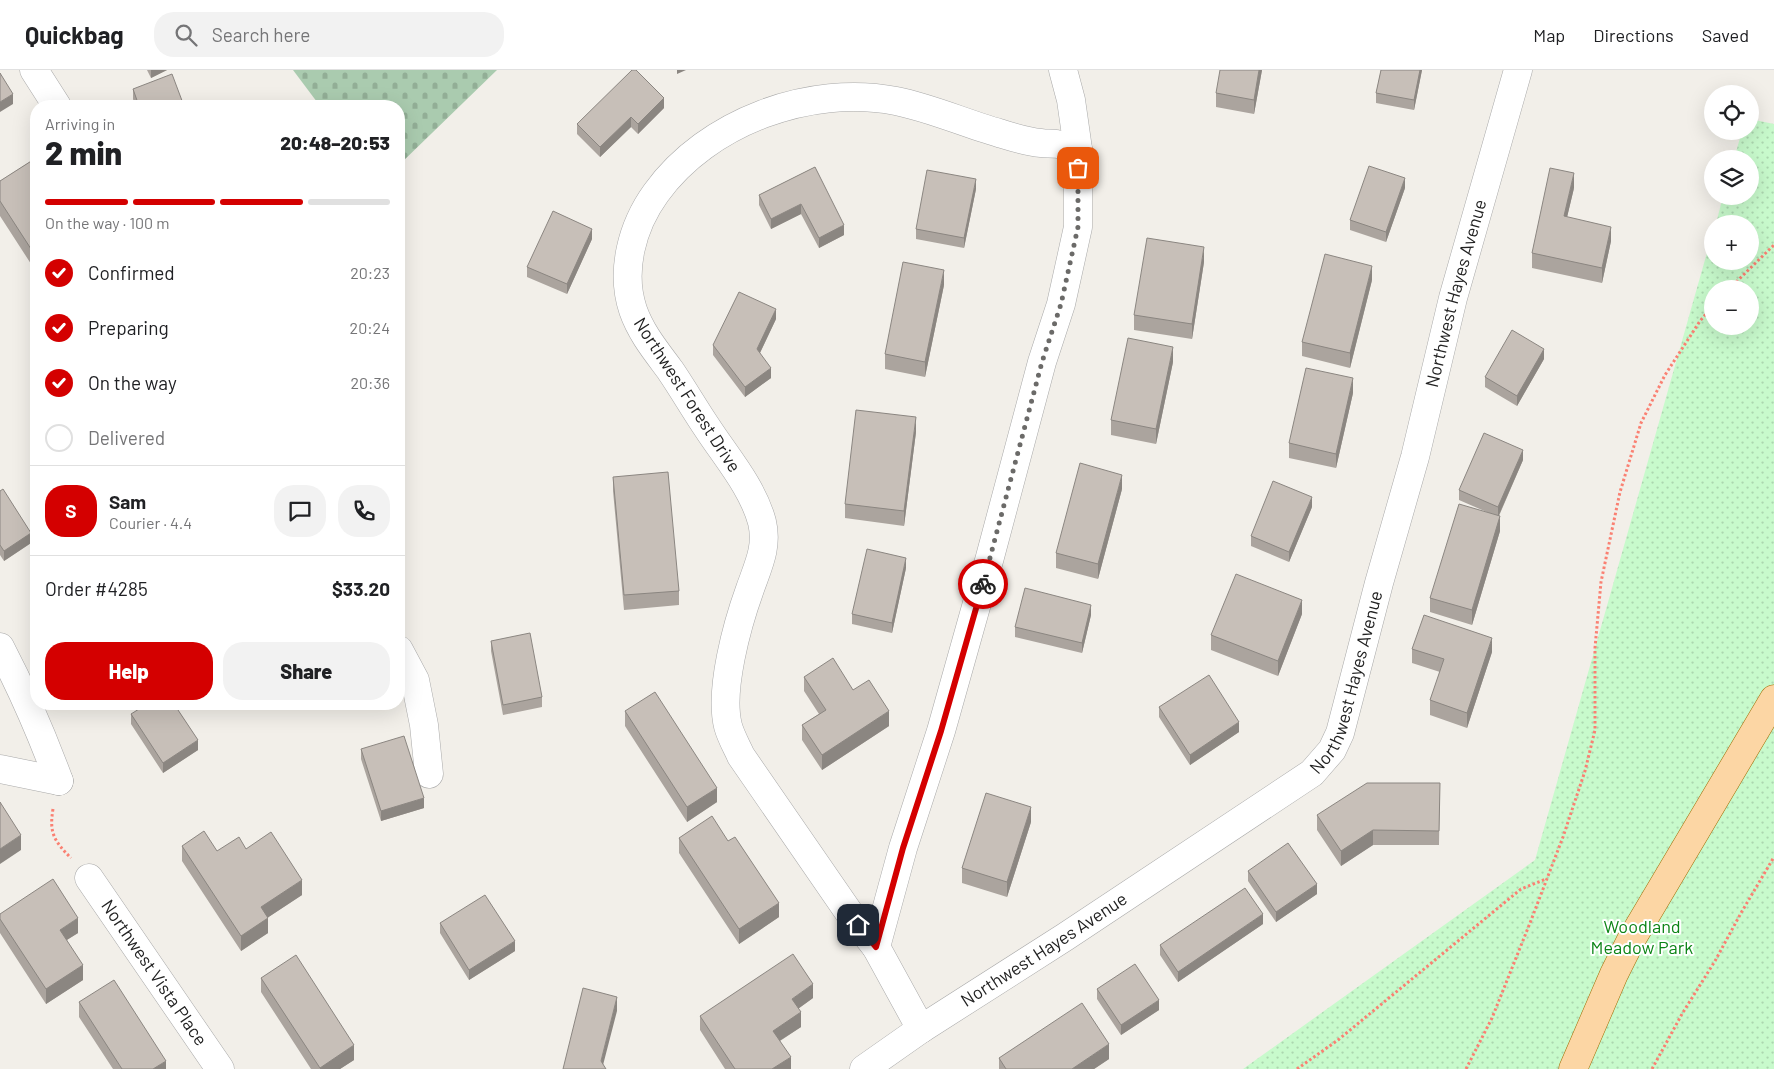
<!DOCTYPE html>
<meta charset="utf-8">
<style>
:root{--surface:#fff;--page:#f2f2f2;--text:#202124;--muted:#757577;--line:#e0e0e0;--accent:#d40000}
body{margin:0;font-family:Barlow,sans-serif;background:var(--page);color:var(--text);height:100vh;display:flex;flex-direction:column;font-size:19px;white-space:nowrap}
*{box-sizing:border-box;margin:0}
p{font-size:16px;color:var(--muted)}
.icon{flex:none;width:28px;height:28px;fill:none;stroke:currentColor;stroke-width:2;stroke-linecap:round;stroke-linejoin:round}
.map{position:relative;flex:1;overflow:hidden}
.panel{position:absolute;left:30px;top:30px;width:375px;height:610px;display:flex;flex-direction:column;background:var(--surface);border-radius:20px;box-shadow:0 5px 20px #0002}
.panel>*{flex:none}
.controls{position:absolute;left:1704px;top:15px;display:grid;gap:10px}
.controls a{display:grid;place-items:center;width:55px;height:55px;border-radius:50%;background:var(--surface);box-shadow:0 5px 20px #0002;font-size:25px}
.pin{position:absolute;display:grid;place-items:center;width:42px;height:42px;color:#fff;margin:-21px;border-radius:10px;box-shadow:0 2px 8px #0006}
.courier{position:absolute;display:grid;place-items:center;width:50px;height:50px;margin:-25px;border:4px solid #d40000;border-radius:50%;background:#fff;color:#222;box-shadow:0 1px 6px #0007}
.summary em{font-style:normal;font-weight:800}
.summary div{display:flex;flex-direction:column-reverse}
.summary{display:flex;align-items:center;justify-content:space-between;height:85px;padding:0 15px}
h1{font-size:32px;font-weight:800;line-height:38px}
.bar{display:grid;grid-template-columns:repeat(4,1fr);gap:8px 5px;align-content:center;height:60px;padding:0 15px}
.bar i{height:6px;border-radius:4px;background:var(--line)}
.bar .selected{background:var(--accent)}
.bar p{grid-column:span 4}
.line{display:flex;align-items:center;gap:12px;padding:0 15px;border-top:1px solid var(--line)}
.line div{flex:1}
.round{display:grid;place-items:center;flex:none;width:52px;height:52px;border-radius:20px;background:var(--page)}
ol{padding:0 15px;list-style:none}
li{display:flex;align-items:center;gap:15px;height:55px}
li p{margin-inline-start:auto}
li .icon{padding:5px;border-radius:50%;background:var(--accent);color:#fff;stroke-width:4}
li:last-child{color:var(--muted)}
li i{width:28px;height:28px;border:2px solid var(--line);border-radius:50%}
.cta{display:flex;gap:10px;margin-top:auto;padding:10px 15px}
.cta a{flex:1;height:58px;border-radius:20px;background:var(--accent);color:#fff;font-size:20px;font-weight:800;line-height:58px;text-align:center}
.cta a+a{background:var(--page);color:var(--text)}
header{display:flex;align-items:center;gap:30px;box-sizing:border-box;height:70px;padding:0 25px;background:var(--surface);border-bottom:1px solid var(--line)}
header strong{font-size:24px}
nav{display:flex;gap:28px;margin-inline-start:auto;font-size:18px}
.search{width:350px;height:45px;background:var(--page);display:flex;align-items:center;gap:12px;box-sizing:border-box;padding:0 18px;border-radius:20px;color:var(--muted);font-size:19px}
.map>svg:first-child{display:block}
.cemetery{fill:url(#cemetery-stones)}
.park{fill:url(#park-dots);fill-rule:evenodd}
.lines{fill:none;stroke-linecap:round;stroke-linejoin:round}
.minor-casing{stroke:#a9a9a9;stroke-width:29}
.major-casing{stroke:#a06b00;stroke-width:29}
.path{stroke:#fa8072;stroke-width:3;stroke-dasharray:2.5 2.5;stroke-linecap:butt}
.minor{stroke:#fff;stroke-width:28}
.major{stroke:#fcd6a4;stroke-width:28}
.wall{fill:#aba49e}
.shaded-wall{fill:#8b8681}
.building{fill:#c7bfb8;stroke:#8b8681}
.done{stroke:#6b6a68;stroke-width:5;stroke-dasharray:0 9}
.route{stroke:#d40000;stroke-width:6}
.labels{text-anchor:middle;stroke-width:4;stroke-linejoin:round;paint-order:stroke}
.street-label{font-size:18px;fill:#222;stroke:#fff}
.park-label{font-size:18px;fill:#0c8416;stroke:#fff}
</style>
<header>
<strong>Quickbag</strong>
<div class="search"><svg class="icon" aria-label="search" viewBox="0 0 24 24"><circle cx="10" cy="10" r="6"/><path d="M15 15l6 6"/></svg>Search here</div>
<nav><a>Map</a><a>Directions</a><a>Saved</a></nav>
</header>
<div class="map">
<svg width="1774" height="999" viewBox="0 0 1774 999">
<defs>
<pattern id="cemetery-stones" width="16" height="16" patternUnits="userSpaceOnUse" patternTransform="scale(1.25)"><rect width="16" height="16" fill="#aacbaf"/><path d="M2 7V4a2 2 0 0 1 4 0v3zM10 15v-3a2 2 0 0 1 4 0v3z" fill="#92ae96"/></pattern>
<pattern id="park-dots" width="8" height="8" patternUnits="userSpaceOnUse" patternTransform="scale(1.25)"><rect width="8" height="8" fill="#c8facc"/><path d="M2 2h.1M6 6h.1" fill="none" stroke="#acd6af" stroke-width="1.8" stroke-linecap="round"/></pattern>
</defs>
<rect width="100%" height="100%" fill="#f2efe9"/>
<path class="cemetery" d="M293,0H497L399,95V36H320Z"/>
<path class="park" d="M1750,49L1774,54V999H1243L1535,790L1712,165V191H1750V154H1716L1723,126H1750V89H1734L1742,61H1750ZM1712,219H1750V256H1712Z"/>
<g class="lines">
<g class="minor-casing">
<g id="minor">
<path d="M34,0L57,36"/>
<path d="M0,577C23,621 42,665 59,711"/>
<path d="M399,580L415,610L424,655L429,704"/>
<path d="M0,699L59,711"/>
<path id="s1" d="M89,808L220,999"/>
<path d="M876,877L850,844L741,686C737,677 731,667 728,656C719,620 737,555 750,519C758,496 768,477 762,452C753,418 727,388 708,359C695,340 683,319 670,300C656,281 641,263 633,240C620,201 632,156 656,123C707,52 810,14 896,31C931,38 964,53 999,63C1012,67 1027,72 1041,73C1046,74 1051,73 1057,74C1064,75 1071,77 1078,79"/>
<path d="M921,959L876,877L903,778L941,661L990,487L1042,292L1061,234L1078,157V79L1071,30L1063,0"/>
<path id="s2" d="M864,999L921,959L1065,867L1312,703L1332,680L1340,663L1379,513L1415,387L1453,228L1518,0"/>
</g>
</g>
<g class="major-casing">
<path id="major" d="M1573,999L1614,904L1631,870L1774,629"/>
</g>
<path class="path" d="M1729,219L1774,175
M53,739C49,763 54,771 71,788
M1297,999L1338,970L1521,819L1546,809
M1466,999L1492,948L1530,853L1563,767L1585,701L1595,660V578L1601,512L1620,422L1641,353L1665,305L1700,251L1712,237
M1652,999L1682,944L1715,891L1741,843L1774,787"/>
<use href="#minor" class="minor"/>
<use href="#major" class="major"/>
</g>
<path class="wall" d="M147,0H167L151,8Z
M1262,0L1254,44L1216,37V23Z
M1381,0H1422L1414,40L1376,33V23Z
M133,19L184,36H135L133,29Z
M664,38L638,64L631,57L600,87L577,64V54Z
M36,88V194L33,197L0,146V111Z
M815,97L844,165L819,178L801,144L771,159L759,135V125Z
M1405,118L1386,172L1350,160V150Z
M1574,118L1567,147L1611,171L1602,213L1532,198V183Z
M976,119L964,178L916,169V159Z
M592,169L567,224L527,207V197Z
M1204,192L1192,269L1134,260V245Z
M1372,210L1350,298L1302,286V272Z
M944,215L925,307L885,299V284Z
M776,249L760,283L771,308L745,327L713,285V275Z
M1544,289L1517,336L1485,317V307Z
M1173,292L1156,374L1111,365V350Z
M1353,323L1336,398L1289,388V373Z
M916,362L904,456L845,448V434Z
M1523,390L1499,446L1500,461L1472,555L1430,542V528L1489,443L1459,430V420Z
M613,407L679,521V535L624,540L613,421Z
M1122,419L1098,509L1056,498V483Z
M0,421L31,473L4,491L0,485Z
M1312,437L1289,492L1251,476V466Z
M906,498L892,563L852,554V544Z
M1302,544L1278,606L1211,580V565Z
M1091,545L1082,583L1015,567V557Z
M491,571L542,627V637L503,645L491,581Z
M1412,579L1492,582L1467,658L1430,645V630L1440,602L1412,593Z
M804,607L853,620L889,656L822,700L802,670V655L819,644L804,621Z
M1159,637L1239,662L1190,695L1159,647Z
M625,641L717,732L687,752L625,656Z
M131,644L198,680L163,703L131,654Z
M361,679L424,738L381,751L361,689Z
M1440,713L1439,775H1373L1341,796L1317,760V745Z
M1031,752L1007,827L962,813V798Z
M679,768L779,847L739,874L679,783Z
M182,776L217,781L246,779L302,825L267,848L268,863L241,881L182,791Z
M1248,801L1317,824L1276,852L1248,811Z
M0,844L78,863L67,870L83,910L46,934L0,863Z
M440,853L515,881L469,910L440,863Z
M1263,854L1178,912L1160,885V875Z
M261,908L354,990L340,999H311L261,922Z
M1097,919L1159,940L1121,965L1097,929Z
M813,928L798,939L801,957L780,971L791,999H725L700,960V946Z
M79,932L166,999H113L79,947Z
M999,988L1109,989L1094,999H999Z"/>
<path class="shaded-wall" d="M151,0H167L151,8Z
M677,0H686L677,4Z
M1259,0H1262L1254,44V30Z
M1420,0H1422L1414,40V30Z
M13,24V34L0,42V32Z
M664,28V38L638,64V54Z
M631,47V57L600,87V77Z
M1574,103V118L1564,160V146Z
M1405,108V118L1386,172V162Z
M976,109V119L964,178V168Z
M801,134V144L771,159V149Z
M844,155V165L819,178V168Z
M1611,157V171L1602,213V198Z
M592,159V169L567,224V214Z
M1204,177V192L1192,269V254Z
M36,180V194L33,197V182Z
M1372,196V210L1350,298V283Z
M944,200V215L925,307V292Z
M776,239V249L757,289V279Z
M1173,277V292L1156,374V359Z
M1544,279V289L1517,336V326Z
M771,298V308L745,327V317Z
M1353,308V323L1336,398V384Z
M916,347V362L904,456V441Z
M404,348V358L399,362V352Z
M1523,380V390L1498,447V437Z
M1122,405V419L1098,509V494Z
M1312,427V437L1289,492V482Z
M1500,446V461L1472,555V540Z
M31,463V473L4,491V481Z
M906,488V498L892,563V553Z
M1302,530V544L1278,606V591Z
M1091,535V545L1082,583V573Z
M1492,568V582L1467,658V643Z
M889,641V656L822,700V685Z
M1239,652V662L1190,695V685Z
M198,670V680L163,703V693Z
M717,718V732L687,752V737Z
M424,728V738L381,751V741Z
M1031,737V752L1007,827V812Z
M1373,760V775L1341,796V781Z
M21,765V780L0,794V779Z
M302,810V825L261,852V837Z
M1317,814V824L1276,852V842Z
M779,833V847L739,874V859Z
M1263,844V854L1178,912V902Z
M78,848V863L60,874V860Z
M268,848V863L241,881V866Z
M515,871V881L469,910V900Z
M83,895V910L46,934V919Z
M813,914V928L792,943V929Z
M617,927V941L602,999L601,991Z
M1159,930V940L1121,965V955Z
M801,942V957L773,975V961Z
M1109,974V989L1094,999H1072Z
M354,975V990L340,999H320V998Z
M791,987V999H772Z
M166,991V999H153Z"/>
<path class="building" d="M632,0H636L664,28L638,54L631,47L600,77L577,54Z
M1220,0H1259L1254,30L1216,23Z
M1381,0H1420L1414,30L1376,23Z
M0,3L13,24L0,32Z
M172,4L184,36H139L133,19Z
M36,88V180L33,182L0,131V111Z
M1369,96L1405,108L1386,162L1350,150Z
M815,97L844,155L819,168L801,134L771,149L759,125Z
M1550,98L1574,103L1564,146L1611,157L1602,198L1532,183Z
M927,100L976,109L964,168L916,159Z
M553,141L592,159L567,214L527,197Z
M1147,168L1204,177L1192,254L1134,245Z
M1325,184L1372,196L1350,283L1302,272Z
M903,192L944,200L925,292L885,284Z
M739,222L776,239L757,279L771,298L745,317L713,275Z
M1512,260L1544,279L1517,326L1485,307Z
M1128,268L1173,277L1156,359L1111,350Z
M1306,298L1353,308L1336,384L1289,373Z
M856,340L916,347L904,441L845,434Z
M399,341L404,348L399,352Z
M1484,363L1523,380L1498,437L1459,420Z
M1080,393L1122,405L1098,494L1056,483Z
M668,402L679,521L624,525L613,407Z
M1273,411L1312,427L1289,482L1251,466Z
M3,419L31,463L4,481L0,475V421Z
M1459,434L1500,446L1472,540L1430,528Z
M867,479L906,488L892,553L852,544Z
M1236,504L1302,530L1278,591L1211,565Z
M1025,518L1091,535L1082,573L1015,557Z
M1424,545L1492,568L1467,643L1430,630L1444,589L1412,579Z
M530,563L542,627L503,635L491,571Z
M833,588L853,620L869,610L889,641L822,685L802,655L826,640L804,607Z
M1209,605L1239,652L1190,685L1159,637Z
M655,622L717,718L687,737L625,641Z
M147,634H174L198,670L163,693L131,644Z
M404,666L424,728L381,741L361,679Z
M1367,713H1440L1439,761L1373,760L1341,781L1317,745Z
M986,723L1031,737L1007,812L962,798Z
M0,732L21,765L0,779Z
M712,746L728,771L735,767L779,833L739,859L679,768Z
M204,761L217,781L239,767L246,779L271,762L302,810L261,837L268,848L241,866L182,776Z
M1288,773L1317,814L1276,842L1248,801Z
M53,809L78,848L60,860L83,895L46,919L0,849V844Z
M1245,818L1263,844L1178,902L1160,875Z
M485,825L515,871L469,900L440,853Z
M793,884L813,914L792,929L801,942L773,961L791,987L772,999H735L700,946Z
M296,885L354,975L320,998L261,908Z
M1135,894L1159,930L1121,955L1097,919Z
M114,910L166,991L153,999H122L79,932Z
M583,918L617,927L601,991L606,999H563Z
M1082,933L1109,974L1072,999H1006L999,988Z"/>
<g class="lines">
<path class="done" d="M983,514L1042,292L1061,234L1078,157V98"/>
<path class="route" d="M858,855L876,877L903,778L941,661L983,514"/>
</g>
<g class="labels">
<g class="street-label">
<text dy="6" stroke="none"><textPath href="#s2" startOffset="1041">Northwest Hayes Avenue</textPath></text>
<text transform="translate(687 325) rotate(57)" y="6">Northwest Forest Drive</text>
<text dy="6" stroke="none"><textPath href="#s2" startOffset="636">Northwest Hayes Avenue</textPath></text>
<text dy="6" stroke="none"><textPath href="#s2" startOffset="216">Northwest Hayes Avenue</textPath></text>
<text dy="6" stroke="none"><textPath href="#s1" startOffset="115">Northwest Vista Place</textPath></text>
</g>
<g class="park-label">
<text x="1642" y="863">Woodland<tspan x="1642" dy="21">Meadow Park</tspan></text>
</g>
</g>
</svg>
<div class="controls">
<a><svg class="icon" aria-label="locate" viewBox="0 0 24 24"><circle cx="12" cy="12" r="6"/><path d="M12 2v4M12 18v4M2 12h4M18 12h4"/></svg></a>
<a><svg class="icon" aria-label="layers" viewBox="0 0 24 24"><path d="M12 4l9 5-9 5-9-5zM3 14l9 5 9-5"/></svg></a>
<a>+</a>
<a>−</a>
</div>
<div class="pin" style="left:1078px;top:98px;background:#ea580c"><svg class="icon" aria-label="bag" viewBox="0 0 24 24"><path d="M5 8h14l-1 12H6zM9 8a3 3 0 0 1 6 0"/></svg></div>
<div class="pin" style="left:858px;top:855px;background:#1f2937"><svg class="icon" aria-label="home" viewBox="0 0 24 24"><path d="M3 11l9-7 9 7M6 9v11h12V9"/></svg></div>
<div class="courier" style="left:983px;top:514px"><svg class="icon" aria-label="bike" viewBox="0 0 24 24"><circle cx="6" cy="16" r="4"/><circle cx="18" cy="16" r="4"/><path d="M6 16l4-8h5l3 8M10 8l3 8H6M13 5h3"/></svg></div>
<section class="panel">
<div class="summary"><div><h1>2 min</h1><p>Arriving in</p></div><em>20:48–20:53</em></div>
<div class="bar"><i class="selected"></i><i class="selected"></i><i class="selected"></i><i></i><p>On the way · 100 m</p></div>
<ol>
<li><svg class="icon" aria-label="check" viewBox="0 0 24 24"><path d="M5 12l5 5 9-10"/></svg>Confirmed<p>20:23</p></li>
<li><svg class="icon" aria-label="check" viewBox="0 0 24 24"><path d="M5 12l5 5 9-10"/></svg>Preparing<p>20:24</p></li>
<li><svg class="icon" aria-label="check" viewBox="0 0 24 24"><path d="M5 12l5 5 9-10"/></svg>On the way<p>20:36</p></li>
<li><i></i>Delivered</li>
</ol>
<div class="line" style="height:90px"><b class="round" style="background:var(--accent);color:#fff">S</b><div><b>Sam</b><p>Courier · 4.4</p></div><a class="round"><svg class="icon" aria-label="chat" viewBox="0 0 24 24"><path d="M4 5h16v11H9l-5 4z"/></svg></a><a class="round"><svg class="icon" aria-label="phone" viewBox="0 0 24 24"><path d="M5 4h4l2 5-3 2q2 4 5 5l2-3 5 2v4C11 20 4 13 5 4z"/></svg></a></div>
<div class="line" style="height:65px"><div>Order #4285</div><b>$33.20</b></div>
<div class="cta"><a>Help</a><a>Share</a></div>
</section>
</div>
